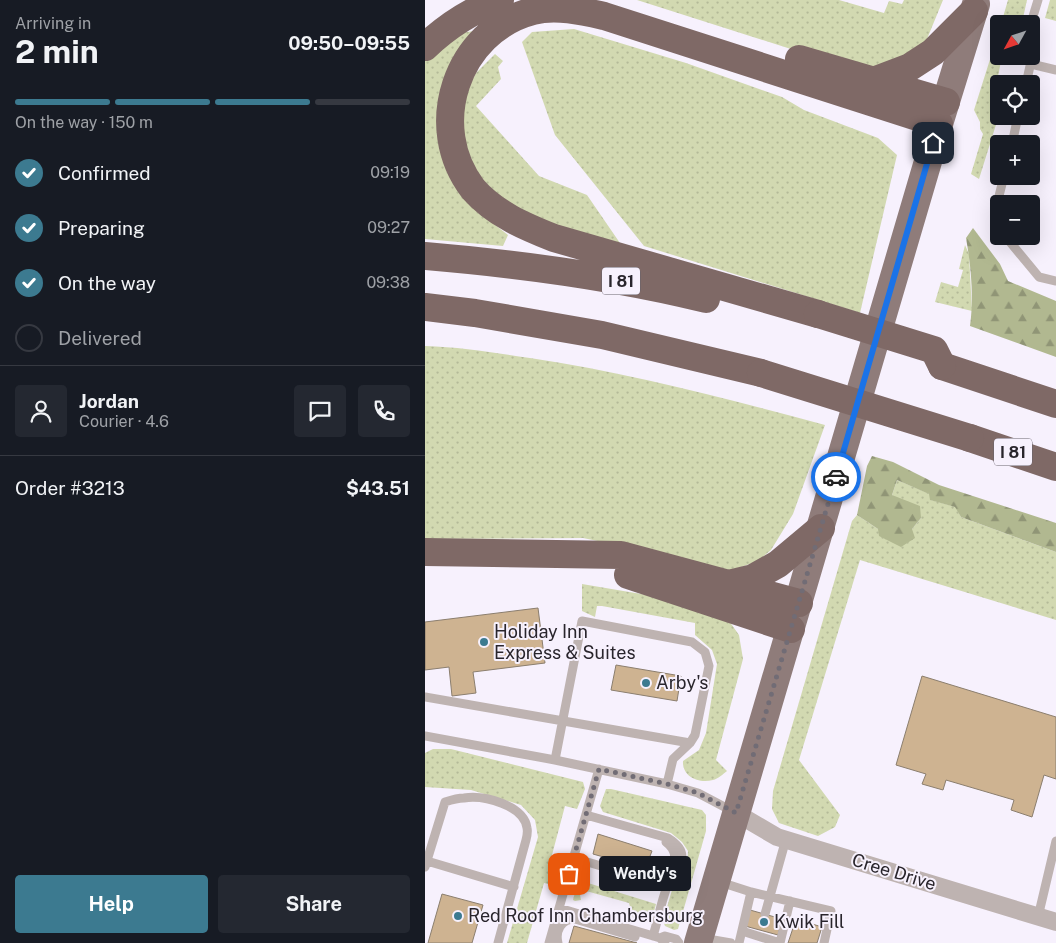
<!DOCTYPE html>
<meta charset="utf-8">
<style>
:root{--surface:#171b24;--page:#242831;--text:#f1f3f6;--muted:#9ea1a6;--line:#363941;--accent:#3c7a90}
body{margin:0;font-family:"Public Sans",sans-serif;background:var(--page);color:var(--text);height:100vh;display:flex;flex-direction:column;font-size:19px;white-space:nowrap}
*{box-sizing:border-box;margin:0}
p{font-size:16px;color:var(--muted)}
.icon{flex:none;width:28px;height:28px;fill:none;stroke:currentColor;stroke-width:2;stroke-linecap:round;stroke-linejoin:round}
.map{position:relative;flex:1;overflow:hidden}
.sheet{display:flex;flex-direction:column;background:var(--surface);width:425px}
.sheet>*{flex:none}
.needle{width:32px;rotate:230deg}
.fabs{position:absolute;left:565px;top:15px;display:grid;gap:10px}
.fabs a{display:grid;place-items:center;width:50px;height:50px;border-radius:5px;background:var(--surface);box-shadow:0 5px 20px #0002;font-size:25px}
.pin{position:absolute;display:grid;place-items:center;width:42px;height:42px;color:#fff;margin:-21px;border-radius:10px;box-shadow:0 2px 8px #0006}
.courier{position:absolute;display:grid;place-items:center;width:50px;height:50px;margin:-25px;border:4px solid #1a73e8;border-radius:50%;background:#fff;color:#222;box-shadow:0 1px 6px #0007}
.bubble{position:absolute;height:35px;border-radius:5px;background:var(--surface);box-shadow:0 5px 20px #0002;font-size:16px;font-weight:700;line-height:35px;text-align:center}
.overview em{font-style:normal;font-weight:700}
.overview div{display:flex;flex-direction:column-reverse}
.overview{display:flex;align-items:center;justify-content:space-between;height:85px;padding:0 15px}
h1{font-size:32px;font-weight:700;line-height:38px}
.bar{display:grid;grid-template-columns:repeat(4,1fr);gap:8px 5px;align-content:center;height:60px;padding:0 15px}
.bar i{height:6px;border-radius:4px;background:var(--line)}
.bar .active{background:var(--accent)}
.bar p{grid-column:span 4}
.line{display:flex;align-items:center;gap:12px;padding:0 15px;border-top:1px solid var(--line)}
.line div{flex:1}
.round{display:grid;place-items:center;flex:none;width:52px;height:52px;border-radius:5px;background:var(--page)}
ol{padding:0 15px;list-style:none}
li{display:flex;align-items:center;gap:15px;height:55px}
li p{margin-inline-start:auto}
li .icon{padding:5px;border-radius:50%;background:var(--accent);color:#fff;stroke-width:4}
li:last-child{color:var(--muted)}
li i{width:28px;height:28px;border:2px solid var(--line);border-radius:50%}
.action{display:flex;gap:10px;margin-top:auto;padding:10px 15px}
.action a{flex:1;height:58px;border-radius:5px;background:var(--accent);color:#fff;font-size:20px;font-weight:700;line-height:58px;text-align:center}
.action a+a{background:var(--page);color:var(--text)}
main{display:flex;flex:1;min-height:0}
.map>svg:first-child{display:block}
.grass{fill:url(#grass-dots)}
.forest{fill:url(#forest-firs)}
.building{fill:#ceb391;stroke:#8b7e6e}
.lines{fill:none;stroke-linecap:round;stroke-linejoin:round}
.lane{stroke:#beb3b1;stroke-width:9}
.street{stroke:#beb3b1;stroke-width:18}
.primary{stroke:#8f7c7a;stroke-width:28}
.highway{stroke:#7f6966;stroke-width:28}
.highway-bridge{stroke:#7f6966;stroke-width:28}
.done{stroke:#716c75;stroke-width:5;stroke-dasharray:0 9}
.route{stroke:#1a73e8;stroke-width:6}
.poi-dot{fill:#3c7a90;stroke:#f7f1fd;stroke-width:2}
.labels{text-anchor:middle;stroke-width:4;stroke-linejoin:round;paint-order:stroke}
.shield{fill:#f7f1fd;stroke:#67626b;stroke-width:1}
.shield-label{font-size:16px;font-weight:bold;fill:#29252c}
.poi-label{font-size:18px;fill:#29252c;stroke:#f7f1fd;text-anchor:start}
.street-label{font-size:18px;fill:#29252c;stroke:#f7f1fd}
</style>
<main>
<section class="sheet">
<div class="overview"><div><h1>2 min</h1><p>Arriving in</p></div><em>09:50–09:55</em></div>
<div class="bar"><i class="active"></i><i class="active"></i><i class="active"></i><i></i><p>On the way · 150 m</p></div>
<ol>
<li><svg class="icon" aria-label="check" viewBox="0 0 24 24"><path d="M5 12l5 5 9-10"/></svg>Confirmed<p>09:19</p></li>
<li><svg class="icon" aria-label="check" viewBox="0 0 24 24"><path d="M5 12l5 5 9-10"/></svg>Preparing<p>09:27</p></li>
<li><svg class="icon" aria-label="check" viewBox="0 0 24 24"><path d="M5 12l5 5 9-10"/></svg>On the way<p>09:38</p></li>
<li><i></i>Delivered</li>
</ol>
<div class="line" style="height:90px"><a class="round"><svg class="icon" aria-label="person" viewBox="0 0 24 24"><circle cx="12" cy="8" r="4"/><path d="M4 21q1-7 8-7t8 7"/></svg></a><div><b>Jordan</b><p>Courier · 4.6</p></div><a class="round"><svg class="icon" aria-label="chat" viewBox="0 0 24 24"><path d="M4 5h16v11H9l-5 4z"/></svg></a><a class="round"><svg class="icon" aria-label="phone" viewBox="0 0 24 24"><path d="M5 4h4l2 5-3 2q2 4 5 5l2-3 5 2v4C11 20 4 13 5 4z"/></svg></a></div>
<div class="line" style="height:65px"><div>Order #3213</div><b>$43.51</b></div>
<div class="action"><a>Help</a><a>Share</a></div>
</section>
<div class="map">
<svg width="631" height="943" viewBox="0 0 631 943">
<defs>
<pattern id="grass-dots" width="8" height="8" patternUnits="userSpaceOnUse" patternTransform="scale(1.25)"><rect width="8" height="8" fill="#d2d9b1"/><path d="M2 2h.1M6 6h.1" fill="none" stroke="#b4ba98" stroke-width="1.8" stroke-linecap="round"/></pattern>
<pattern id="forest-firs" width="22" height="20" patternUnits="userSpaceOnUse" patternTransform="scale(1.25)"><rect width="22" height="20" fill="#b1b890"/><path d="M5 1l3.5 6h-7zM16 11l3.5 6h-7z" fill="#909576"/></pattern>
</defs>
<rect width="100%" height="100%" fill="#f7f1fd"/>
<path class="grass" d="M212,0H414L459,13L464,1L477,4L479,0H518L502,39L493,55L444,74Z
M583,0H602L598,18V24H576Z
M625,0H631V21L620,18Z
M149,29L261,63L357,97L379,110L453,138L472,155L435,313L219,246L130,135L97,42L107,32Z
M50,31L27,69L52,208L69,224L83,235L78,246L0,239V60L32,33Z
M574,31V56H577L570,92L574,95V115L554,179L546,174L558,134L555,129V122L549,110Z
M70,54L78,61L73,67L76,79L51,106L114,176L162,195L197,246L103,218L83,206L47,168L36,126L42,90L51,73Z
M540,245L544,254L547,311L510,302L516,282L533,287L538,270L534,269Z
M0,346C36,347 70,353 105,358C205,373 303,399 400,425L368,514L346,550L333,561L305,571L260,559L158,538L0,539Z
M472,480L505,494L506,500L531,507L536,517L631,552V620L435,560L374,760L415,815L410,827L393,836L354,823L347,809L348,791L427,521L432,515L453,529H487L496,518L467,495Z
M157,584L222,595L302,618L314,635L318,659L291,760L302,771C298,774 293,779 288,780C274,784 257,777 258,761L274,750L281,733L292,664L287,650L270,635V623L177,606H172L170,617L157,611Z
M8,749H26L158,782L160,789L152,809L140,806L123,870L124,872L134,876L132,886L119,883L102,943H82L113,837L110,820L96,805L46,790L0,787V753Z
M181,789H186L277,810L281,815V831L253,929L249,930L240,926L238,921L247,890L257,881L262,870L263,851L257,842L246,833L178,812L175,806Z
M156,869H157L163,883L231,904L226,923L208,918L204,903L154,889L156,900L150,901L148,900Z"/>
<path class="forest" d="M548,228L575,264L583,281L631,301V357L545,326C549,297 546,266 541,238Z
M447,456L468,462L514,485L631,523V552L536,517L530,507L505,500L504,494L472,480L467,495L495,506L496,518L487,529L490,538L476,547L454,536L453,529L432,515L442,466Z"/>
<path class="building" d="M113,608L120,663L48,672L51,693L27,696L24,667L0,670V622Z
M191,665L256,676L252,701L186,690Z
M497,676L631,717V779L619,775L607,817L586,810L589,800L521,780L518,790L497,784L501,774L471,765Z
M173,834L227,851L220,869L168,854Z
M17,894L58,905L47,943H3Z
M325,910L357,919L353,935L320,926Z
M371,919L397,927L392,943H363Z
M149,926L212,943H144Z"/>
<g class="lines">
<path class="lane" d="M606,64L631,70
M601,84L609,48L606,23L613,0
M587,144L593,116
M574,216L571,208L579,176
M580,236L614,277L631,281
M0,697L265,743
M0,736L130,760L242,784L273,793L309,812
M130,760L157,621L267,642L280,652L284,666L270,735L265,743L248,759L242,784
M161,815L243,838C270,855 251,868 242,887C236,902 233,920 228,936
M149,858L243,886
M2,861L89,887
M0,867L20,802C26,800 33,798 39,798C59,795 99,805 102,828C103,832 102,836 101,840L73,943
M199,873L210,869L235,876C250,870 256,853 241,842
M295,882L326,892L314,943
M326,892L406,911L399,943
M134,908L235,938L240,943
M340,914L361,839
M613,917L631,841
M317,931L355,943L365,901
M235,938L240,936L251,939L254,943
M277,938L306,943
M124,943L174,769
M133,943C130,931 136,919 150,919L210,937"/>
<path class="street" d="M311,813L352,837L631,922"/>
<path class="primary" d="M273,943L514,124L551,4"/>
<path class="highway" d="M0,47C22,26 47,10 75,0
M374,59L521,102
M448,81L485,67L508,52L549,11
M0,256C94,264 188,276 281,299
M0,307L50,313L177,335L336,373
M393,314L129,238C99,226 70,214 48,189C0,127 31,31 108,11C130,5 157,11 179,16L514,124
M517,366L631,404
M545,438L631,467
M0,552L196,555L374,603
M203,575L366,629
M303,584L328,578L353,564L396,528"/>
<path class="highway-bridge" d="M393,314L509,350L517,366
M336,373L545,438"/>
</g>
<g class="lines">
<path class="done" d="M144,874L174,769L242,784L273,793L311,813L411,477"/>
<path class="route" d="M411,477L508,143"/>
</g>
<g class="poi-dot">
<circle cx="59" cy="642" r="5"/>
<circle cx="221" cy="683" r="5"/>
<circle cx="33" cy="916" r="5"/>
<circle cx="339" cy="922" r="5"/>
</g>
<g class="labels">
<g class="shield">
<rect x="177" y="267.5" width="38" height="27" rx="4"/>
<rect x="569" y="438.5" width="38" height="27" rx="4"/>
</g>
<g class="shield-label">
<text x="196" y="287">I 81</text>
<text x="588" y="458">I 81</text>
</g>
<g class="poi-label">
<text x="69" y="638">Holiday Inn<tspan x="69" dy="21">Express &amp; Suites</tspan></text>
<text x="231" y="689">Arby's</text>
<text x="43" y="922">Red Roof Inn Chambersburg</text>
<text x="349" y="928">Kwik Fill</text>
</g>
<g class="street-label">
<text transform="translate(469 872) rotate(17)" y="6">Cree Drive</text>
</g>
</g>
</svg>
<div class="fabs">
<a><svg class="needle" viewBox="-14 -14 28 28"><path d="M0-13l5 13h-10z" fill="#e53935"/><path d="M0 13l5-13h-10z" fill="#9ea1a6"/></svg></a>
<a><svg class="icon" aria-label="locate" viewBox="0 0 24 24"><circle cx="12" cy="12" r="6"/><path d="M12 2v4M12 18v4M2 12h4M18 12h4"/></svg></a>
<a>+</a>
<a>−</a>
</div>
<div class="pin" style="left:144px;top:874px;background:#ea580c"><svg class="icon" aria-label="bag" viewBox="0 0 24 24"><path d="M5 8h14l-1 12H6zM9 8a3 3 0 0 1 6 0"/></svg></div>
<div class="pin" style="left:508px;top:143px;background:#1f2937"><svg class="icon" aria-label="home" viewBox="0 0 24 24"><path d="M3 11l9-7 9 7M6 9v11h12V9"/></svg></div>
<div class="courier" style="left:411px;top:477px"><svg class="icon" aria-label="car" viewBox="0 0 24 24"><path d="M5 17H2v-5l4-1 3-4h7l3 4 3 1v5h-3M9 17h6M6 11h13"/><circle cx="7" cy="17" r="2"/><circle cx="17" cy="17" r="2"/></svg></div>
<div class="bubble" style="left:174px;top:856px;width:92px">Wendy's</div>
</div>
</main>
